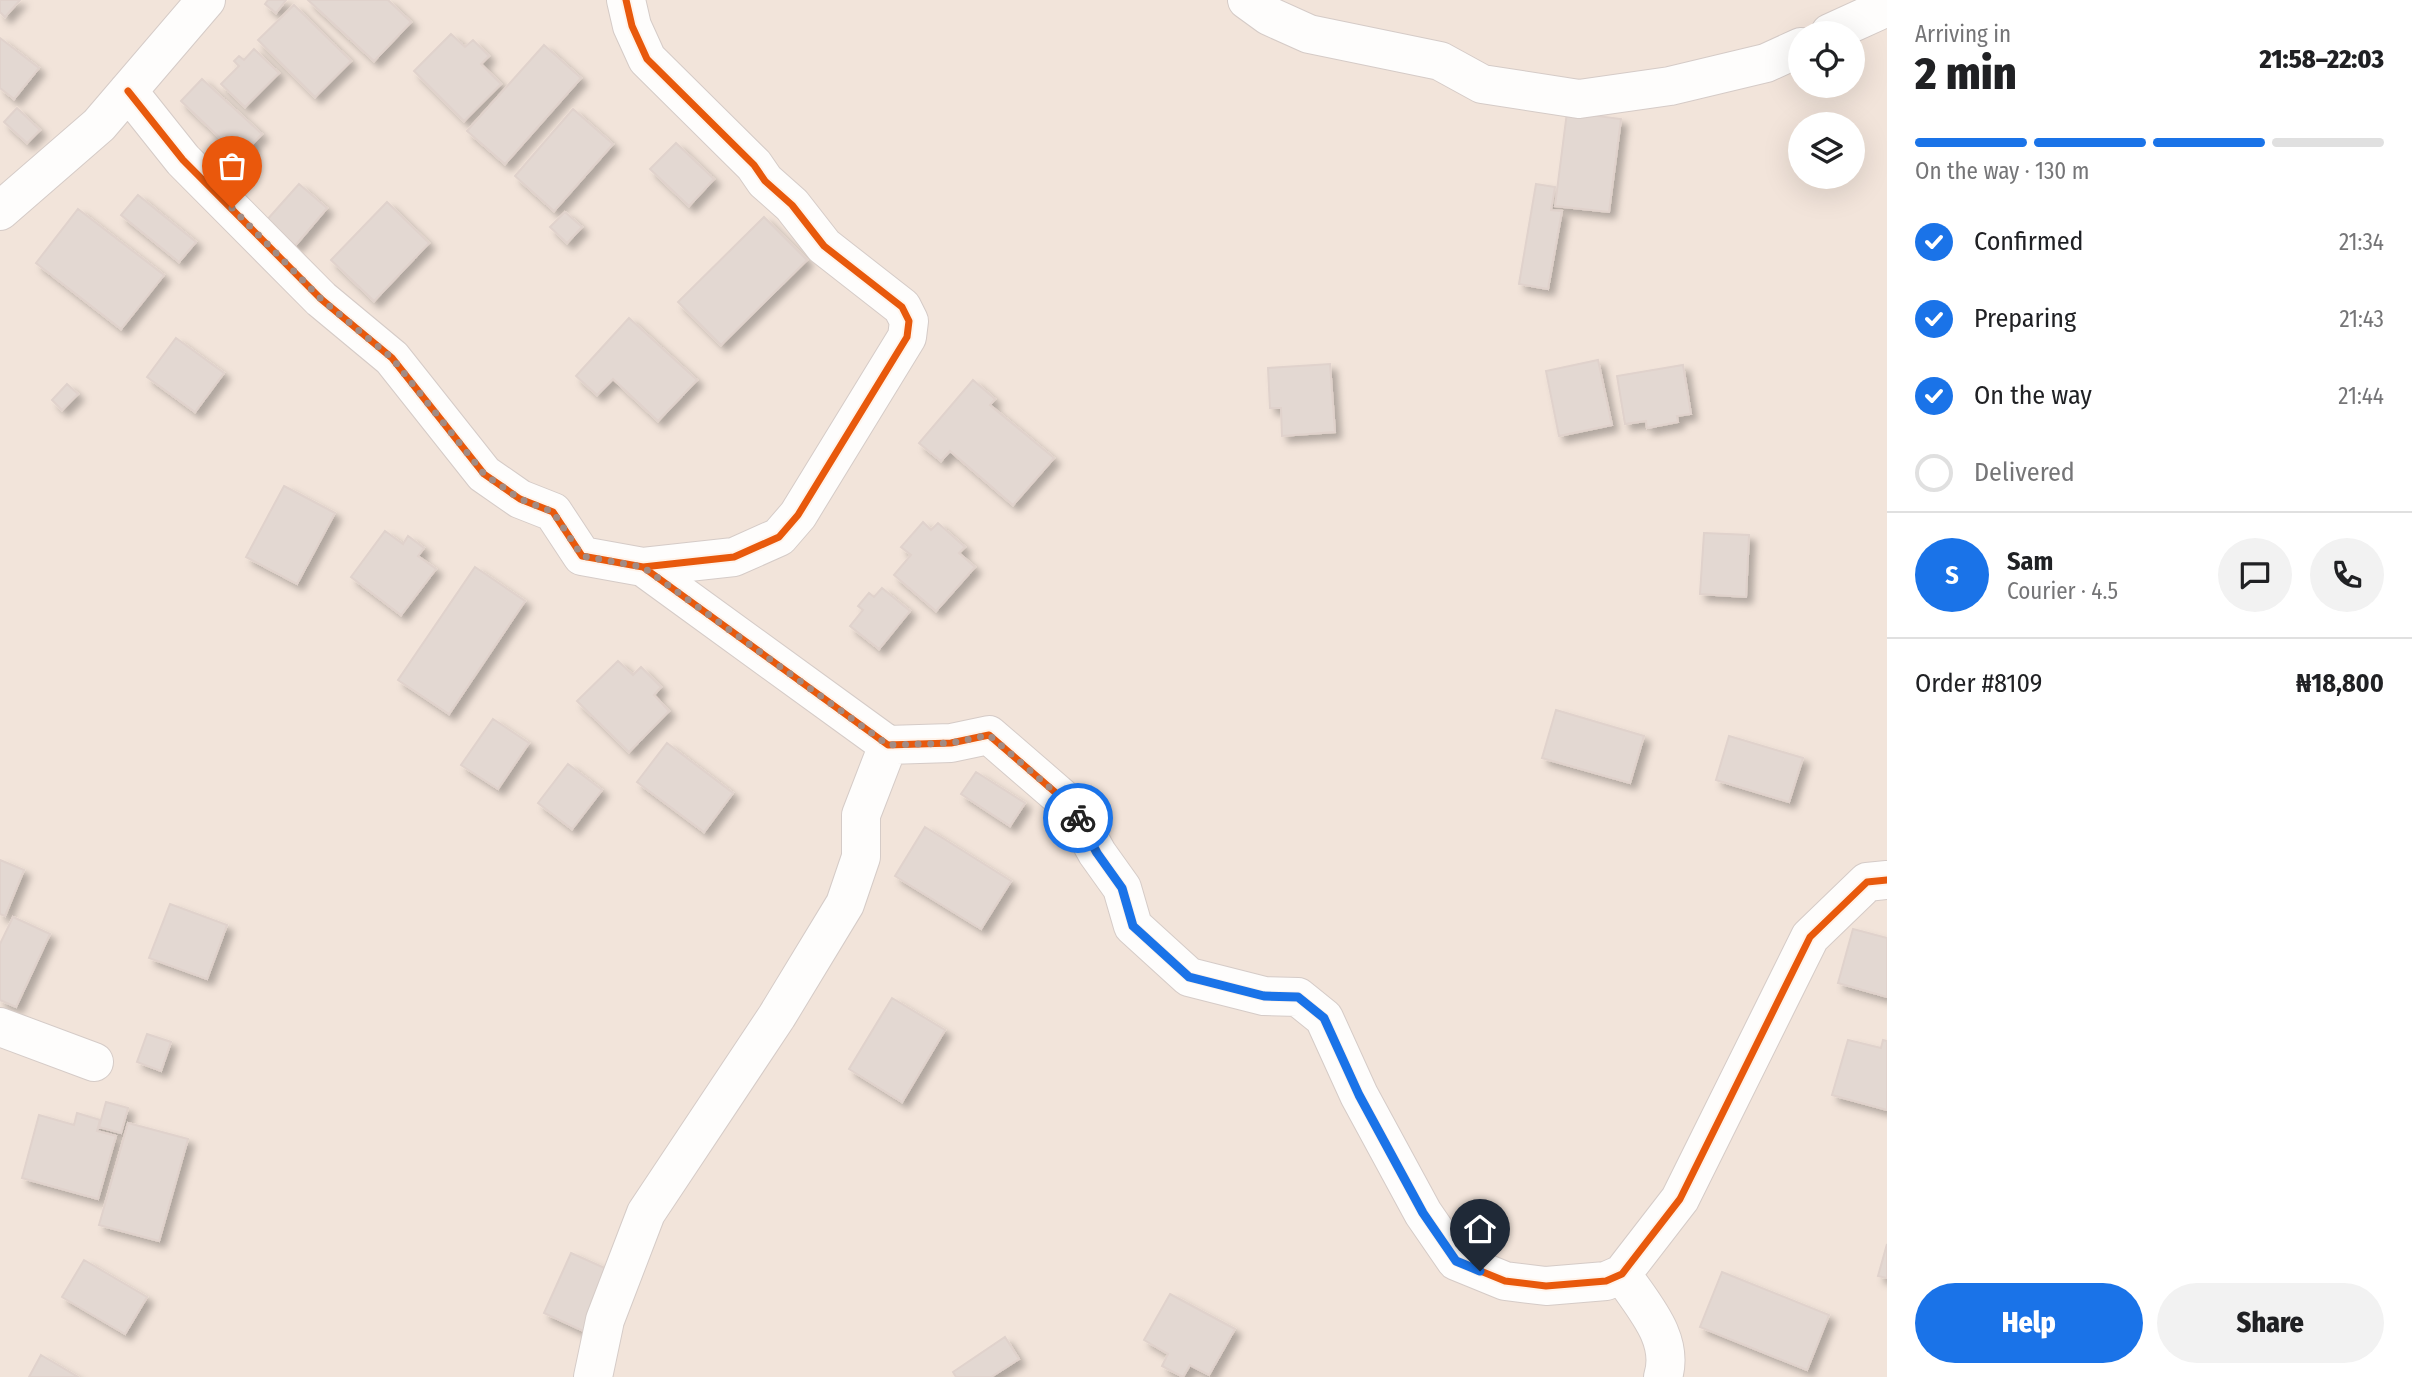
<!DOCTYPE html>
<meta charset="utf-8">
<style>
:root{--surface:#fff;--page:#f2f2f2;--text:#202124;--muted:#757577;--line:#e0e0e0;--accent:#1a73e8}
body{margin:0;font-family:"Fira Sans Condensed",sans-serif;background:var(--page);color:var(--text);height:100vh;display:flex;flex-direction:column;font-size:26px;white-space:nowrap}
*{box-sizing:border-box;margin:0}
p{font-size:23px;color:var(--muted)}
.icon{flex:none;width:38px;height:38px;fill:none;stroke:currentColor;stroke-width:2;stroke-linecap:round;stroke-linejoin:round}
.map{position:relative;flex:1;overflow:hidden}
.details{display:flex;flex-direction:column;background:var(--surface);width:525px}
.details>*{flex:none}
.controls{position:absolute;left:1788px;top:21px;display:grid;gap:14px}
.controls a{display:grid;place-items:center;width:77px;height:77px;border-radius:50%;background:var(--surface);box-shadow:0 7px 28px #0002;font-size:35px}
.pin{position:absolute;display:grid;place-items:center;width:60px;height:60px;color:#fff;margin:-72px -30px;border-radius:50% 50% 50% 0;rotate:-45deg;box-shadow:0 0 7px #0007}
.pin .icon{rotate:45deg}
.courier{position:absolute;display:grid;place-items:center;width:70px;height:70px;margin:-35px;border:5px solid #1a73e8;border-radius:50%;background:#fff;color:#222;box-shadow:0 2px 9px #0007}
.overview em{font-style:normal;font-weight:800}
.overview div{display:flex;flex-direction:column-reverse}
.overview{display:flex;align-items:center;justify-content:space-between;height:119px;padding:0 28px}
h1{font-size:46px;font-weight:800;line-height:52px}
.bar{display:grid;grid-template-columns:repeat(4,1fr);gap:10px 7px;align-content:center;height:84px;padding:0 28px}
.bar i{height:9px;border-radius:5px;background:var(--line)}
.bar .current{background:var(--accent)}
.bar p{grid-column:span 4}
.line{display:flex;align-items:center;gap:18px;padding:0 28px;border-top:2px solid var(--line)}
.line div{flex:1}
.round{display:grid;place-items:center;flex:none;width:74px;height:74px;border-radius:37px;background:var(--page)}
ol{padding:0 28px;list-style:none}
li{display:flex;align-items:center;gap:21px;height:77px}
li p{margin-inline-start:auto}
li .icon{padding:7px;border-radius:50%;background:var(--accent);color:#fff;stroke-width:4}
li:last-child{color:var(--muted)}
li i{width:38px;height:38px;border:4px solid var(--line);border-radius:50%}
.cta{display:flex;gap:14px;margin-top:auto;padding:14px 28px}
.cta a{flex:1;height:80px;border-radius:42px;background:var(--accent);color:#fff;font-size:28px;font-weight:800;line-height:80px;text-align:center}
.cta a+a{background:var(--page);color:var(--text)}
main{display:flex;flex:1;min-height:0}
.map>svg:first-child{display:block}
.residential{fill:#f2e4da;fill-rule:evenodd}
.building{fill:#e3d8d2;stroke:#e0d2cc;stroke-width:2;filter:url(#shadow)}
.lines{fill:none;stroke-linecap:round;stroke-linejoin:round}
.minor-casing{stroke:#d5cbc7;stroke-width:40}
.minor{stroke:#fefdfc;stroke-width:38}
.cycleway-casing{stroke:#fff4eb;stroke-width:11}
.cycleway{stroke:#e8590c;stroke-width:7}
.done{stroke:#a28b83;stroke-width:7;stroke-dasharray:0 12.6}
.route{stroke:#1a73e8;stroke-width:9}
</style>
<main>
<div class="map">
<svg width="1887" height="1377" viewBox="0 0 1887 1377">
<defs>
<filter id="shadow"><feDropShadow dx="6" dy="6" stdDeviation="3.5" flood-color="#0004"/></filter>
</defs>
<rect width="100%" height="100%" fill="#f7f0ea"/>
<path class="residential" d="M0,0H1887V1377H0ZM1801,33H1853V86H1801ZM1801,124H1853V177H1801Z"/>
<path class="building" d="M0,0H20L5,17L0,12Z
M268,0H286L276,13L265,4Z
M308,0H388L411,22L374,61Z
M294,5L351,61L315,97L258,40Z
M451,34L465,47L473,40L489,56L481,64L501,84L464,121L414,71Z
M0,38L39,68L14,99L0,88Z
M544,45L581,78L505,164L467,131Z
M254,49L279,73L245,107L221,84L239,66L234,61L239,56L244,60Z
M202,79L262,134L240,157L181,101Z
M17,108L40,130L27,143L4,122Z
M573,109L613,144L554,211L515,176Z
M1567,112L1621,119L1609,212L1555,206Z
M676,143L714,179L689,206L650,169Z
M299,184L327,208L295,246L266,221Z
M1536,184L1555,187L1551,210L1562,211L1548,289L1519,284Z
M138,195L196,242L179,262L121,215Z
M387,202L429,243L374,301L331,260Z
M78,209L164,275L121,329L36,263Z
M565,212L582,227L567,243L550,227Z
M764,217L807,260L721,345L678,302Z
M629,318L697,380L658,421L613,379L597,395L576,376Z
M176,338L224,373L195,412L147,377Z
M1598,360L1612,425L1559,436L1546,371Z
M1330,364L1335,432L1282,436L1281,408H1270L1268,368Z
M1683,365L1691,414L1677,416L1678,422L1647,428L1646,421L1625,424L1617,376Z
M973,380L995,399L990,405L1054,458L1013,505L950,451L941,461L919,443Z
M67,384L78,394L62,410L52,400Z
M284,486L335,513L297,584L246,557Z
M923,522L931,530L938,523L965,547L959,553L975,567L936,611L894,575L911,555L901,547Z
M385,531L403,544L408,536L424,548L418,556L436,569L401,615L351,577Z
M1704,533L1749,535L1746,597L1700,594Z
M475,567L525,601L449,714L398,680Z
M882,588L910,611L879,649L850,626L863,610L858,606L869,593L874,597Z
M618,661L633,675L641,667L661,687L654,695L669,711L629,752L577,701Z
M1556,710L1644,736L1630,783L1542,758Z
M493,719L529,743L498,789L461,765Z
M1729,736L1803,758L1789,802L1716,780Z
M667,743L733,793L704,832L637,782Z
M568,764L602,790L572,829L538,803Z
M976,772L1025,803L1010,826L961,794Z
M925,827L1011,881L981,929L895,876Z
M0,860L24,870L5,916L0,914Z
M170,904L227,925L207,979L149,958Z
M13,917L50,934L16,1007L0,1000V944Z
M1853,929L1887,938V997L1838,983Z
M892,998L945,1030L902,1102L849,1069Z
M147,1034L171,1042L161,1071L137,1062Z
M1848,1040L1881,1048L1883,1040L1887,1041V1110L1832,1095Z
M106,1102L128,1108L121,1133L99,1127Z
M77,1113L100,1120L97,1131L116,1136L98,1199L22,1178L39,1115L74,1125Z
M128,1123L188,1139L159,1241L99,1225Z
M1887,1244V1278L1878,1276Z
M571,1253L618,1274L590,1334L544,1313Z
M84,1260L147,1297L125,1334L62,1297Z
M1722,1272L1829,1315L1807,1370L1700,1327Z
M1170,1294L1235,1329L1209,1375L1190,1365L1183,1377L1162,1366L1168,1354L1144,1340Z
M1005,1337L1019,1359L991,1377H956L953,1372Z
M41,1355L78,1377H29Z"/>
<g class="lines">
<g class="minor-casing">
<path id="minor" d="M626,0L632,26L647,59L754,165L765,181L792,205L824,246L902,307L909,321L907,337L798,515L779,537L734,557L643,567
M1247,0L1269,16L1309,34L1440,61L1482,84L1579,99L1670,86L1766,63L1801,47
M1830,33L1887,7
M128,91L183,160L321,299L392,358L484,474L520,499L553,512L582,556L643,567L888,745L951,743L989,735L1071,806L1097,853L1122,888L1133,926L1189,977L1264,996L1298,997L1324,1018L1359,1095L1423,1213L1456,1261L1505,1281L1546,1286L1606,1281L1622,1274L1680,1199L1810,937L1867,882L1887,880
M0,211L99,125L206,0
M0,1027L94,1062
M1622,1274C1642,1305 1675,1338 1663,1377
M593,1377L605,1320L646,1213L777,1016L845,904L861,857V815L888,745"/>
</g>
<use href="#minor" class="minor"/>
<g class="cycleway-casing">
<path id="cycleway" d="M626,0L632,26L647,59L754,165L765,181L792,205L824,246L902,307L909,321L907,337L798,515L779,537L734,557L643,567
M128,91L183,160L321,299L392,358L484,474L520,499L553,512L582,556L643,567L888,745L951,743L989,735L1071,806L1097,853L1122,888L1133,926L1189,977L1264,996L1298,997L1324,1018L1359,1095L1423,1213L1456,1261L1505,1281L1546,1286L1606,1281L1622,1274L1680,1199L1810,937L1867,882L1887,880"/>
</g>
<use href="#cycleway" class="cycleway"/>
</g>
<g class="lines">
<path class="done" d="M232,208L321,299L392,358L484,474L520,499L553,512L582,556L643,567L888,745L951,743L989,735L1071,806L1078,818"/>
<path class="route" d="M1078,818L1097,853L1122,888L1133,926L1189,977L1264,996L1298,997L1324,1018L1359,1095L1423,1213L1456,1261L1480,1271"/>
</g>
</svg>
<div class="controls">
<a><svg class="icon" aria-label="locate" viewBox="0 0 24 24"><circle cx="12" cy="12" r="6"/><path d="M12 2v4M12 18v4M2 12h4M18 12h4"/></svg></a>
<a><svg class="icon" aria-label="layers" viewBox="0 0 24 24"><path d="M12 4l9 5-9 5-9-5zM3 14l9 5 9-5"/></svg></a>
</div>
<div class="pin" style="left:232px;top:208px;background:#ea580c"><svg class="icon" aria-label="bag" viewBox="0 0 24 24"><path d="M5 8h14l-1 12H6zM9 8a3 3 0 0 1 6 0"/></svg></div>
<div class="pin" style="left:1480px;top:1271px;background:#1f2937"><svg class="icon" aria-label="home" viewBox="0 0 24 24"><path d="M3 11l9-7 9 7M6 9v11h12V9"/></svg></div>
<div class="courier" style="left:1078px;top:818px"><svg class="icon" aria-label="bike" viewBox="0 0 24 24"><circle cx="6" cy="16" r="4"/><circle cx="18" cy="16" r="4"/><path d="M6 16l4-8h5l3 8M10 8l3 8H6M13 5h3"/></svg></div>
</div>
<section class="details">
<div class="overview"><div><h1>2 min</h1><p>Arriving in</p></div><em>21:58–22:03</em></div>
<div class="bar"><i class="current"></i><i class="current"></i><i class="current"></i><i></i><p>On the way · 130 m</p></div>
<ol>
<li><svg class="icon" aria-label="check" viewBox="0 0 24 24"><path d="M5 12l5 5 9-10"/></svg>Confirmed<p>21:34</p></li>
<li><svg class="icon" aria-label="check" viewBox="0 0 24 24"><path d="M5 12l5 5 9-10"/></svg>Preparing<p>21:43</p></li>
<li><svg class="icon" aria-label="check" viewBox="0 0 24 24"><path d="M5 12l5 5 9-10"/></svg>On the way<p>21:44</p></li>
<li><i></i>Delivered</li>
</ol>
<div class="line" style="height:126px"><b class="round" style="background:var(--accent);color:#fff">S</b><div><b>Sam</b><p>Courier · 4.5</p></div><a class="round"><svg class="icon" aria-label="chat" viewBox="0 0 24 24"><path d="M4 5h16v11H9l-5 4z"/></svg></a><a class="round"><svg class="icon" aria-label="phone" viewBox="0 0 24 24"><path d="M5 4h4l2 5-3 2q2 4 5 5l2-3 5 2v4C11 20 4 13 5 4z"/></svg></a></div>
<div class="line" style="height:91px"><div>Order #8109</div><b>₦18,800</b></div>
<div class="cta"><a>Help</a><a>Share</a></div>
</section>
</main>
